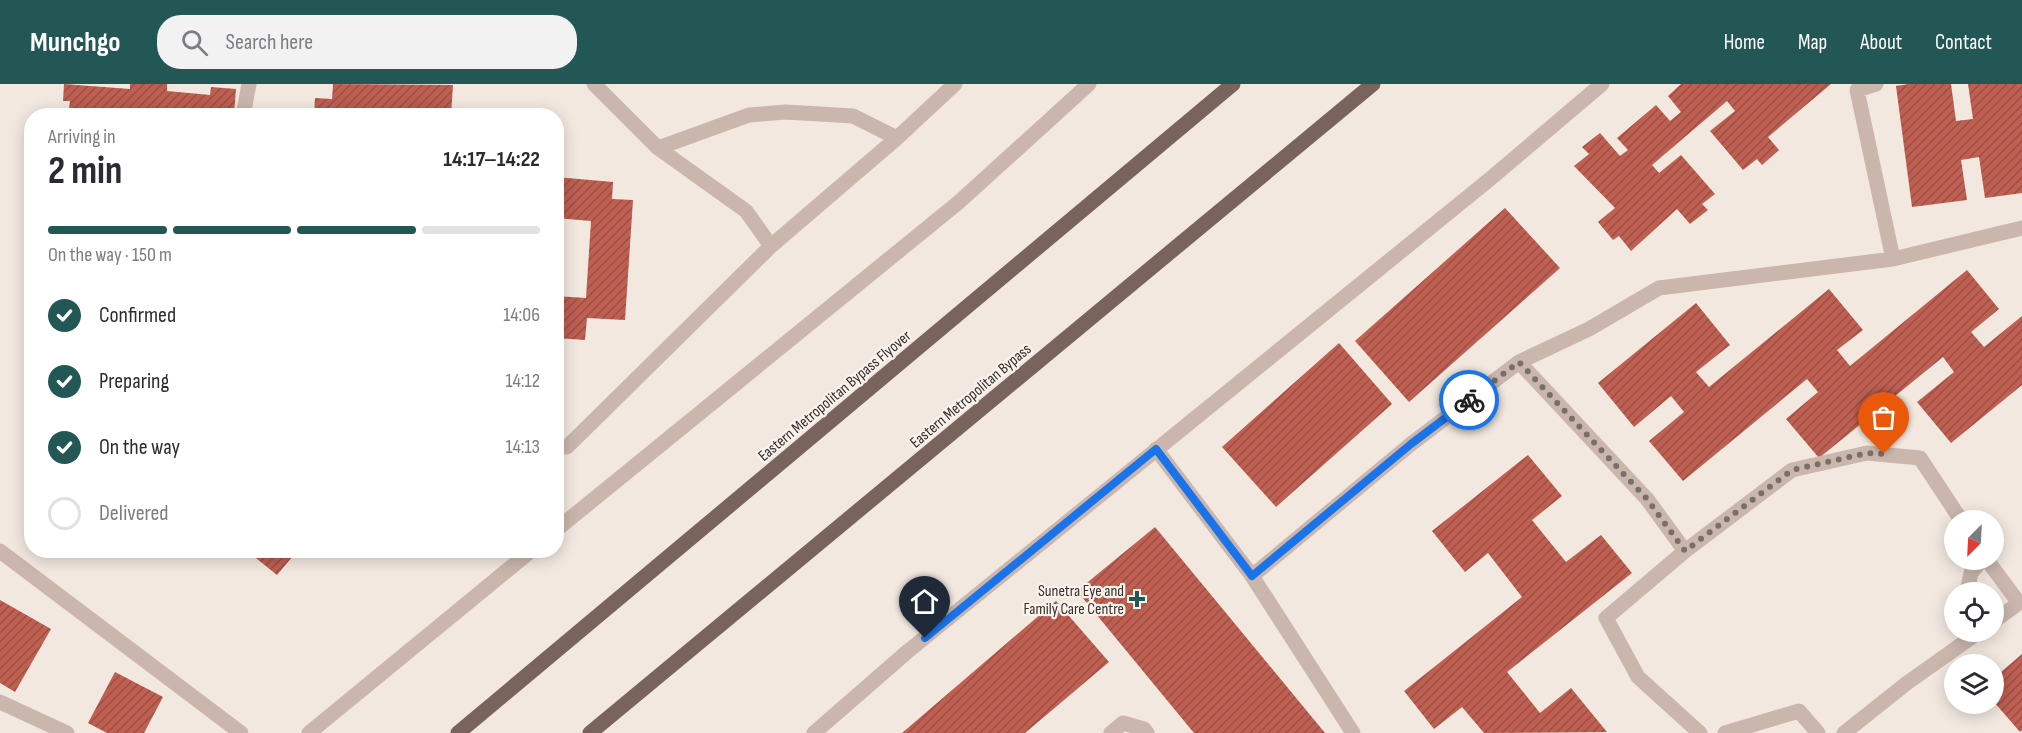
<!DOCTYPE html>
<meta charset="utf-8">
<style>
:root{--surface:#fff;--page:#f2f2f3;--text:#2b2b33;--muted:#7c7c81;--line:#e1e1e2;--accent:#235755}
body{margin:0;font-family:"Sofia Sans Condensed",sans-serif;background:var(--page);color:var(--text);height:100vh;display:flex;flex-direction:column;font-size:22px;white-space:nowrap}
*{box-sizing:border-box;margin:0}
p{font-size:20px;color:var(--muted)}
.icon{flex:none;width:33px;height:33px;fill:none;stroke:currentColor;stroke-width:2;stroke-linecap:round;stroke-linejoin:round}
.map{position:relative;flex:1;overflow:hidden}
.details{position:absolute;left:24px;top:24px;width:540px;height:450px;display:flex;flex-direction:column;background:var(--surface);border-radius:24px;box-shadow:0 3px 15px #0003}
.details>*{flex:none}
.needle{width:39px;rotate:204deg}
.tools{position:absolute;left:1944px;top:426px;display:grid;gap:12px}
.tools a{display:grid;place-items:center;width:60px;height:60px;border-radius:50%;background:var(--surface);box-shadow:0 3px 15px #0003;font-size:30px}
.pin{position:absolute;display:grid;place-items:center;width:51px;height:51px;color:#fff;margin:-62px -26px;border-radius:50% 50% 50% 0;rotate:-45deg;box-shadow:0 0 6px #0007}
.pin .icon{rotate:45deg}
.courier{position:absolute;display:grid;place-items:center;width:60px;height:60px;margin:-30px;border:4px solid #1a73e8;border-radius:50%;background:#fff;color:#222;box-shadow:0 2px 8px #0007}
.overview em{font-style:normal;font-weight:700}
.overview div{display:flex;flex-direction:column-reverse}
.overview{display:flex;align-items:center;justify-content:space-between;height:102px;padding:0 24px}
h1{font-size:39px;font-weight:700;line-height:45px}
.bar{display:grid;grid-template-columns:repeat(4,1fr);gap:9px 6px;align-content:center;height:72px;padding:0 24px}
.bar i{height:8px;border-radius:4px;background:var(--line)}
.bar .selected{background:var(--accent)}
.bar p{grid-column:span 4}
ol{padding:0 24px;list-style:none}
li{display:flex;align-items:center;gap:18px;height:66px}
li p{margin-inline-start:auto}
li .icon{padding:6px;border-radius:50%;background:var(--accent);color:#fff;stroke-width:4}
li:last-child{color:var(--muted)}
li i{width:33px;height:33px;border:3px solid var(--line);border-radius:50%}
header{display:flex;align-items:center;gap:36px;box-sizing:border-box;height:84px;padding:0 30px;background:var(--accent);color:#fff}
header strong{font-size:28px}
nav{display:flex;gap:33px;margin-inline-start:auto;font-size:21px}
.search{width:420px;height:54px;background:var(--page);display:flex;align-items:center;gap:15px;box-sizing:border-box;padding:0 21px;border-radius:24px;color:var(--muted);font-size:22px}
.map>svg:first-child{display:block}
.building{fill:url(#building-hatch)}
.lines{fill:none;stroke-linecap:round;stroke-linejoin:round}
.minor{stroke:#cab6ad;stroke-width:15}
.major{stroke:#79635d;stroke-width:15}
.done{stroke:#796f6a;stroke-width:6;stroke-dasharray:0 10.8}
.route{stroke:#1a73e8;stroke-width:8}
.poi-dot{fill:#235755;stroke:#f9f2ed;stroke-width:2}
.labels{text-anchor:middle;stroke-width:4.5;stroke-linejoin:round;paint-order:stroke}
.street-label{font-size:16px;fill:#382e2b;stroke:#f9f2ed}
.poi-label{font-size:16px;fill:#382e2b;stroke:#f9f2ed;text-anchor:end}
</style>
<header>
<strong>Munchgo</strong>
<div class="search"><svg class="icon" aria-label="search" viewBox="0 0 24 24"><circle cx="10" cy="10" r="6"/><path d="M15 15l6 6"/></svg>Search here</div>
<nav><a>Home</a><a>Map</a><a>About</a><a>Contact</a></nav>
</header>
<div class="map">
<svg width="2022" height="649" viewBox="0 0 2022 649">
<defs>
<pattern id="building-hatch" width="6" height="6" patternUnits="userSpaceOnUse" patternTransform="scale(1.5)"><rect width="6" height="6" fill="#be5f52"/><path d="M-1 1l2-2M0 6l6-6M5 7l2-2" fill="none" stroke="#9b4f44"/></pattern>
</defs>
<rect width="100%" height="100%" fill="#f2e8e0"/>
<path class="building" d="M64,0L130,5V0H167V7L210,11L211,3L236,5L234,31L155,32V27L142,25L141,32H68L70,17H63Z
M333,0L453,1L451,32H314L315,14L332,15Z
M1681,0H1831L1768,53L1779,66L1762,81L1757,75L1743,86L1710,47L1735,27L1727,17L1652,81L1659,89L1681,71L1715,110L1702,120L1708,126L1690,140L1677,125L1631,167L1619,152L1613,156L1598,138L1615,124L1574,82L1589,70L1582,63L1600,49L1620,72L1628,66L1617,54L1656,21L1670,37L1681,28L1668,12Z
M1909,0H1951L1956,37L1973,35L1968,0H2022V109L1985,114L1979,73L1961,76L1967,116L1912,123L1896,2Z
M556,93L613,98L612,115L633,116L625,236L587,234L585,256L556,254V212L586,214L591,137L556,134Z
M1505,124L1560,184L1409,318L1355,257Z
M1967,186L1999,225L1971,248L1984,263L2022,232V301L1951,359L1917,318L1954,288L1943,273L1819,374L1786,335L1818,308L1807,295L1683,397L1649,357L1684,328L1671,312L1634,343L1598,299L1696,219L1730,261L1696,288L1709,303L1829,205L1863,246L1837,266L1850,282Z
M1339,259L1392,320L1276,423L1222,363Z
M1528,371L1562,412L1532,436L1566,478L1601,451L1632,489L1507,588L1540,629L1571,604L1607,648L1484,649L1462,623L1434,645L1404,607L1522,513L1488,469L1465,488L1432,447Z
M1155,443L1325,649H1194L1077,507Z
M246,466H298L277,491Z
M0,516L51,545L15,608L0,599Z
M1056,517L1109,578L1025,649H902Z
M2022,570V646L2020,648L1994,618V594Z
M115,588L163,613L144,649H107L88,639Z"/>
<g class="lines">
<path class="minor" d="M1876,0L1857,6L1893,175
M243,32L249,0
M658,64L749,31L785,28L853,32L897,54L955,0
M771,162L897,54
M556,362L567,363L771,162L746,127L658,64L594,0
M1156,365L1252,492L1353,649
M556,446L959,118L1089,0
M0,467L241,649
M1685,467L1647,415L1519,278L1589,245L1659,204L1893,175L2022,144
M1987,476L2019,519L1994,537
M1252,492L1411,360L1519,278
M1967,508L1971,489L1982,476
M0,618L67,649
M309,649L532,466
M814,649L907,568L1490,95L1602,0
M1111,649L1123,639L1144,645L1147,649
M1700,649L1638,593L1606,534L1685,467L1792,386L1867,369L1920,374L1961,436
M1725,649L1799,627L1818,649
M1844,649L1907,599L1979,548"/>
<path class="major" d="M458,649L1233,0
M590,649L1373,0"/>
</g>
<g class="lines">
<path class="done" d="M1469,316L1519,278L1647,415L1685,467L1792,386L1867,369L1884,370"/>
<path class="route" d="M925,554L1156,365L1252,492L1411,360L1469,316"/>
</g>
<path class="poi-dot" d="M1134 506h6v6h6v6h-6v6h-6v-6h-6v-6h6z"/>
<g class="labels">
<g class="street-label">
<text transform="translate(834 311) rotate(-40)" y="6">Eastern Metropolitan Bypass Flyover</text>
<text transform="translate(970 311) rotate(-40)" y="6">Eastern Metropolitan Bypass</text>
</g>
<g class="poi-label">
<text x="1124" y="512">Sunetra Eye and<tspan x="1124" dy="18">Family Care Centre</tspan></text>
</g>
</g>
</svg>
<div class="tools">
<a><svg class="needle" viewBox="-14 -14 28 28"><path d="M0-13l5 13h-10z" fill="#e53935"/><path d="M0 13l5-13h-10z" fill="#7c7c81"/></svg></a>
<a><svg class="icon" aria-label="locate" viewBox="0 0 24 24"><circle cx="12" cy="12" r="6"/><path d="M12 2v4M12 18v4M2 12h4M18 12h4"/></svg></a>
<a><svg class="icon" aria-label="layers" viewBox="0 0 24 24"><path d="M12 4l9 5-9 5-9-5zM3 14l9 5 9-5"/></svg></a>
</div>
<div class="pin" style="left:1884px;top:370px;background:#ea580c"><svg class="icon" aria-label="bag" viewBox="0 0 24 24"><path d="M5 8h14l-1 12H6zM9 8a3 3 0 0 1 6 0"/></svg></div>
<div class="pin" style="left:925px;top:554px;background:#1f2937"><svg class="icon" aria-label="home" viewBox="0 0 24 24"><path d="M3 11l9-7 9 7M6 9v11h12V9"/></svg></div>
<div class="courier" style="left:1469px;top:316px"><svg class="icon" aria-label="bike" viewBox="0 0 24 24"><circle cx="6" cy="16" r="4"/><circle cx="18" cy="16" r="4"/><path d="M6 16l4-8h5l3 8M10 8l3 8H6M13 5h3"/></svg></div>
<section class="details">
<div class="overview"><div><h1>2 min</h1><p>Arriving in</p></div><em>14:17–14:22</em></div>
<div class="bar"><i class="selected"></i><i class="selected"></i><i class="selected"></i><i></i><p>On the way · 150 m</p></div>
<ol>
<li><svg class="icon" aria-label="check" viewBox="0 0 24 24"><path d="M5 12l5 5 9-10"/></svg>Confirmed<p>14:06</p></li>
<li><svg class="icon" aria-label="check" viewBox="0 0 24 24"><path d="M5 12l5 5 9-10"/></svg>Preparing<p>14:12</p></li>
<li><svg class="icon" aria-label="check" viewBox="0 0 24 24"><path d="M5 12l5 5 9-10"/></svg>On the way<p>14:13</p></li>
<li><i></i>Delivered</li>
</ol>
</section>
</div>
